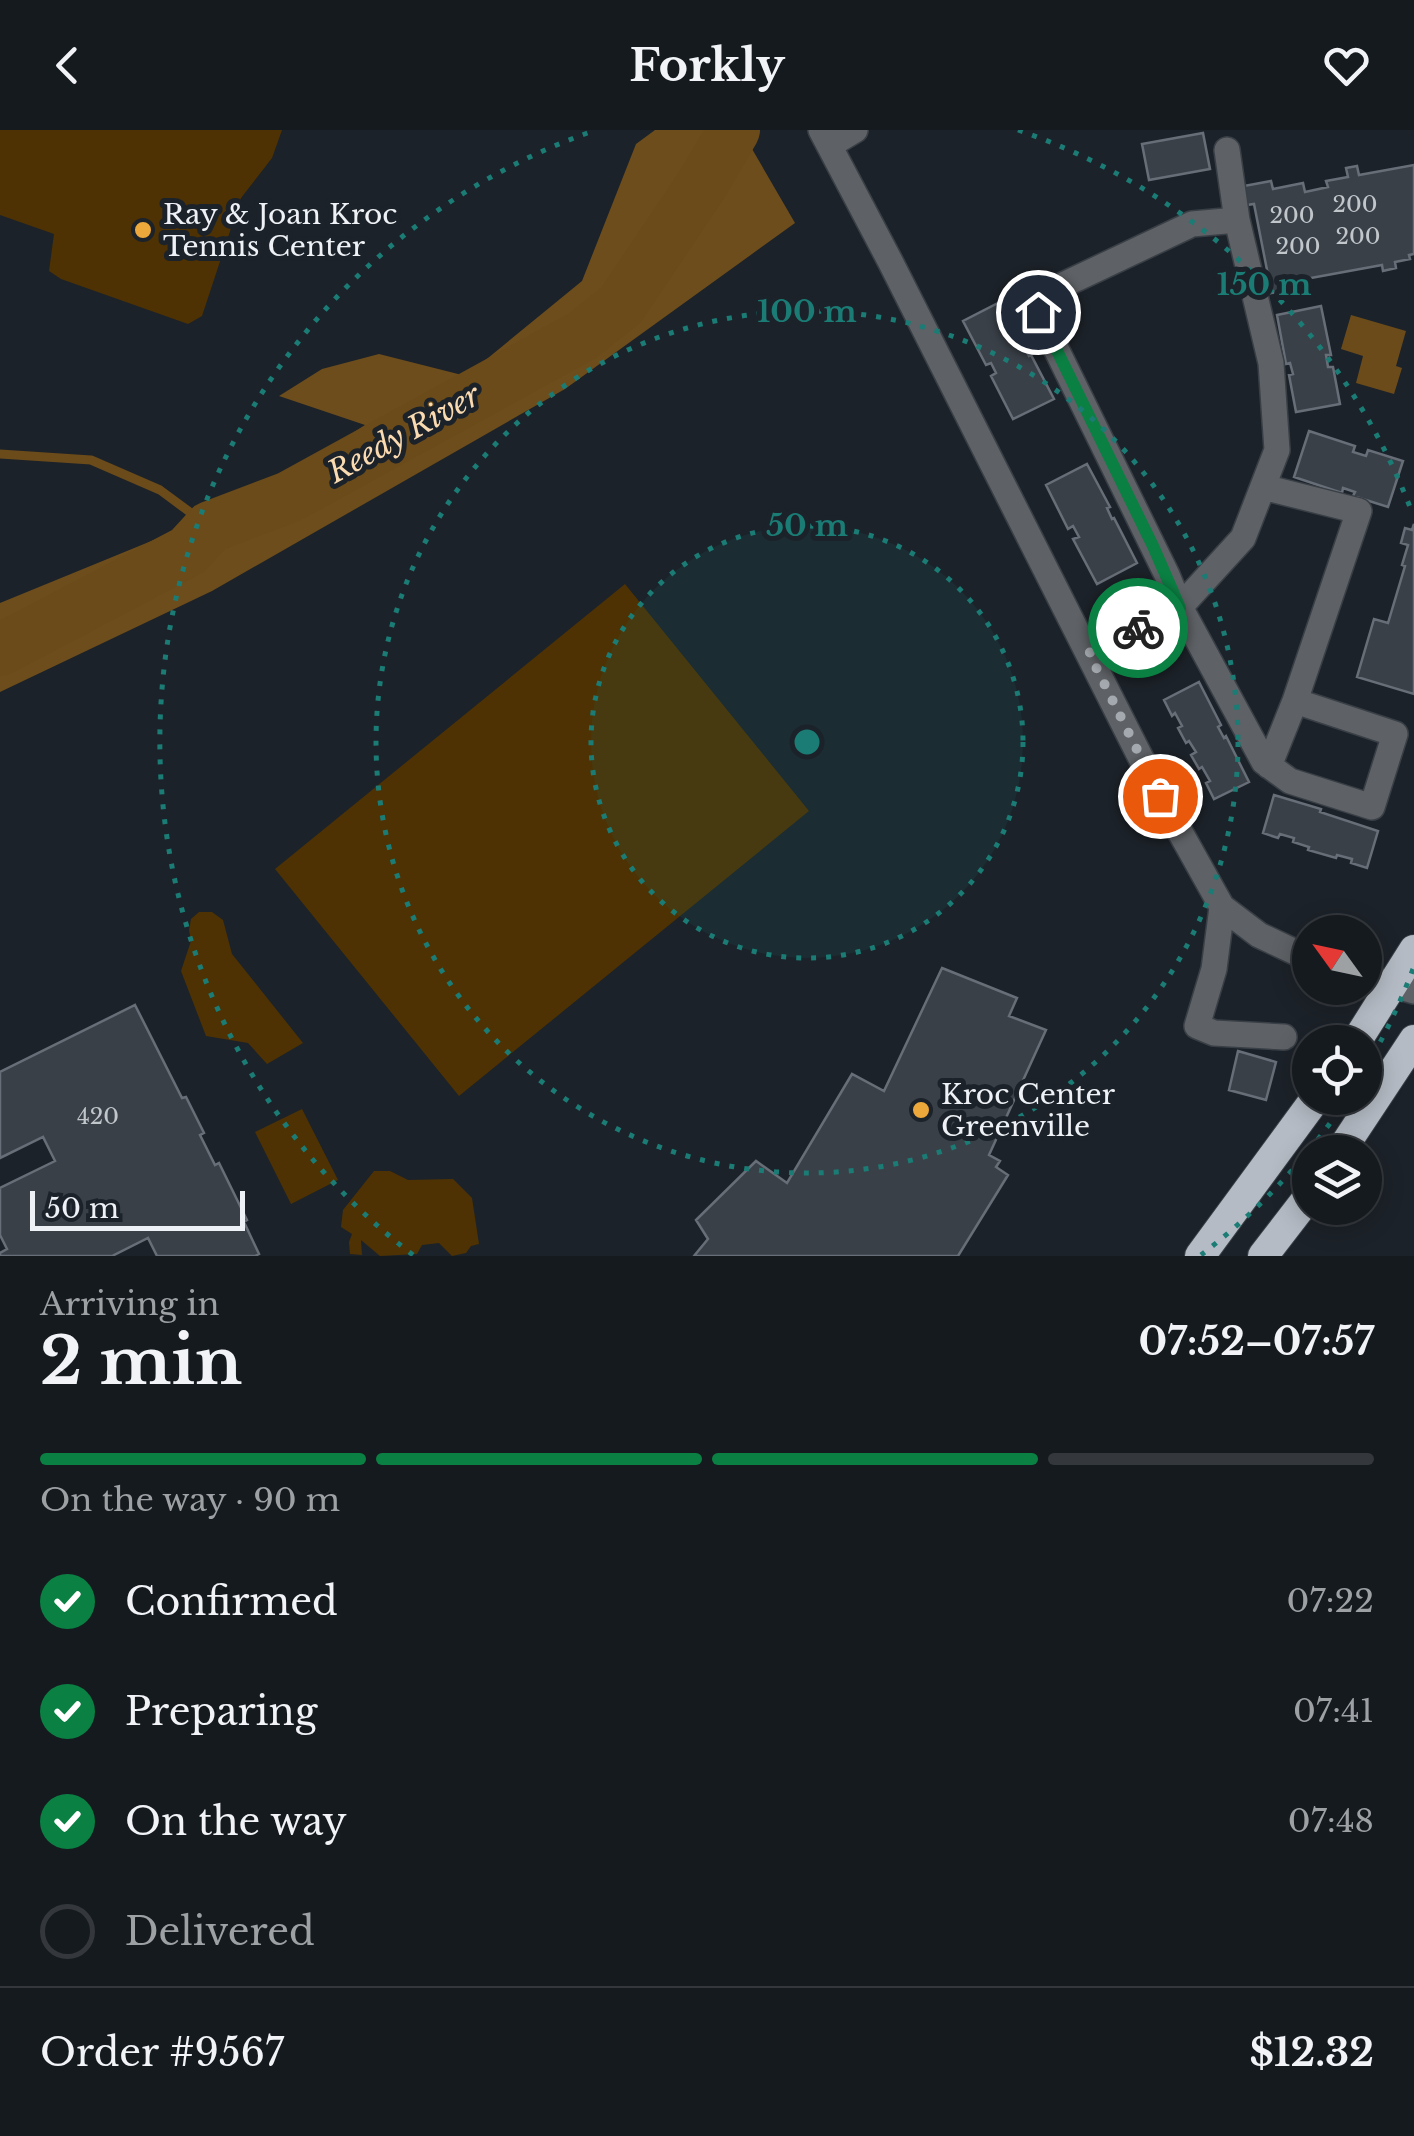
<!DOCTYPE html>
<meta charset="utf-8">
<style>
:root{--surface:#151a1f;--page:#1e2328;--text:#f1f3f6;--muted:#9da1a4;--line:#34383d;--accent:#0b8043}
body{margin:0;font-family:"Libre Baskerville",serif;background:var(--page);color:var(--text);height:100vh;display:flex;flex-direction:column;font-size:38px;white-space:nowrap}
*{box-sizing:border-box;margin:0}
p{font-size:32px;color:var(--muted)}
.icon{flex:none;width:55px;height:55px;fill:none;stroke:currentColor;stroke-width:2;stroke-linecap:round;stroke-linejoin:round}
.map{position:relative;height:1126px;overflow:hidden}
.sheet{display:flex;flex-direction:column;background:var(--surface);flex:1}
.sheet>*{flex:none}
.needle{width:65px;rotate:303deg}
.fabs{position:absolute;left:1292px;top:785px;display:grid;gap:20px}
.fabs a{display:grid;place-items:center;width:90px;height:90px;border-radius:50%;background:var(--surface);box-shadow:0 5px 25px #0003,0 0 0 2px var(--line);font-size:50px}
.scale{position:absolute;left:30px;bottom:25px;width:215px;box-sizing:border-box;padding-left:10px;border:5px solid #eef2f7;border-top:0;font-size:28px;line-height:35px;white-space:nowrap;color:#eef2f7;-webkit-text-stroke:8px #1c2229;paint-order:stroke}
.pin{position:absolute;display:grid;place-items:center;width:85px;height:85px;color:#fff;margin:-42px;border:5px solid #fff;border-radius:50%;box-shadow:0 2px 10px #0007}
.courier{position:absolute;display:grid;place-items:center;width:100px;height:100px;margin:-50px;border:8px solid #0b8043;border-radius:50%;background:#fff;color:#222;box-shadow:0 2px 12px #0007}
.overview em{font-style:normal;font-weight:700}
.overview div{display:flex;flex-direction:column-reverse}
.overview{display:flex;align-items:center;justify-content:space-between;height:170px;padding:0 40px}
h1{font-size:65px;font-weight:700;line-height:75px}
.bar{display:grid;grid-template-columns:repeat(4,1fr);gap:15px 10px;align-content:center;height:120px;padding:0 40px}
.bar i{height:12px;border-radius:8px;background:var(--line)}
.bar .on{background:var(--accent)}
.bar p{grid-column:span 4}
.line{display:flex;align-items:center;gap:25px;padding:0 40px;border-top:2px solid var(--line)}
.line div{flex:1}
ol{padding:0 40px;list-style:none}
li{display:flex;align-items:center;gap:30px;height:110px}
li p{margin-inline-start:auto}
li .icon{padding:10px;border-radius:50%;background:var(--accent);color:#fff;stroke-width:4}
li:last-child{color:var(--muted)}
li i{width:55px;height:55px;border:5px solid var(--line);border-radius:50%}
header{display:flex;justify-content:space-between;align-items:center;height:130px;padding:0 40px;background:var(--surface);font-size:45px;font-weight:700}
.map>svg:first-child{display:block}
.green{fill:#4e3203}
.forest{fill:#6d4d1c}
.water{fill:#6b4b1a}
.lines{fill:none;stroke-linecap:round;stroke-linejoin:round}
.stream{stroke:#6b4b1a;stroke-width:9}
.river{stroke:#6b4b1a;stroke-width:52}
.building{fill:#3a4048;stroke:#686e77;stroke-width:2.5}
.minor-casing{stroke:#393f46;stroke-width:28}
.highway-casing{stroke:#393f46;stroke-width:32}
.minor{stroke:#5e6165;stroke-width:25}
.highway{stroke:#b4bbc4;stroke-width:30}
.done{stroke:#a4a9af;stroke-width:10;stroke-dasharray:0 18}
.route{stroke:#0b8043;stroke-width:12}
.ring{fill:none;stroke:#1a7c75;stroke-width:5;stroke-dasharray:5 10}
.poi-dot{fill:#eda83b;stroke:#1c2229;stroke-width:4}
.labels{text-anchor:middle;stroke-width:10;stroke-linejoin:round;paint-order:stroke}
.number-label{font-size:22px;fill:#c1c6cb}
.poi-label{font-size:28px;fill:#eef2f7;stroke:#1c2229;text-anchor:start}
.water-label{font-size:30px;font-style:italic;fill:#f9dab1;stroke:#1c2229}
.centre{fill:#1a7c75;stroke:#1c2229;stroke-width:5}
.ring-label{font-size:30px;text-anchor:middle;font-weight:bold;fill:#1a7c75;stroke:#1c2229;stroke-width:10;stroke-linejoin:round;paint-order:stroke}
</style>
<header><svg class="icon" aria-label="back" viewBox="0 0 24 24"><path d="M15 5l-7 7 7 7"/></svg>Forkly<svg class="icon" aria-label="heart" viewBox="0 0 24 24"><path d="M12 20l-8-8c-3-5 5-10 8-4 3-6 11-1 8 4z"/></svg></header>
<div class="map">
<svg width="1414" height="1126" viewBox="0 0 1414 1126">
<rect width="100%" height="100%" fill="#1c2229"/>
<path class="green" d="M0,0H282L272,28L241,68L202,186L188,194L61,149L49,141L54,104L0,85Z
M625,454L809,681L459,966L275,739Z
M199,782H212L223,790L232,824L303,913L267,934L248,913L206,906L181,841L191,811L189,800L191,789Z
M302,979L338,1050L291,1074L255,1002Z
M374,1041H390L408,1050L453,1049L472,1068L479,1114L471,1116L466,1123L452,1126L439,1113L422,1115L417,1124L380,1126L361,1110L362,1125L350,1124L349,1112L352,1104L341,1097L343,1080Z"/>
<path class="forest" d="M655,0H741L795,93L565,259L212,461L0,562V473L249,371L365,295L279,266L322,239L379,224L466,246L582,151L636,14Z"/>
<path class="water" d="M1351,185L1406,201L1396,236L1402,238L1394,264L1356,253L1363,226L1341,219Z"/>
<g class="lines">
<path class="stream" d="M0,324L91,330L160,360L210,397"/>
<path class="river" d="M0,520L188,421L210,397L289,367L582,206L621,175L703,53L734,0"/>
</g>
<path class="building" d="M1203,3L1210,39L1149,50L1142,14Z
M1414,35V124L1409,125L1410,129L1395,132L1396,138L1383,141L1382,135L1289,152L1290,160L1265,164L1261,146L1268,145L1254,74L1247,75L1244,56L1271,51L1273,59L1303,53L1305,62L1328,57L1326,51L1348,47L1346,38L1357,36L1359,45Z
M1004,170L1026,213L1024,215L1029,226L1031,225L1054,269L1013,289L991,246L996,243L991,233L986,235L963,191Z
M1321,176L1331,225H1326L1328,237H1333L1340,274L1296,282L1289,245L1293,244L1290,233L1286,234L1277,185Z
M1309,301L1355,316L1353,322L1366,326L1368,320L1403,331L1388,377L1353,366L1355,362L1343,358L1342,363L1294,347Z
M1087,334L1110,377L1107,378L1112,389L1114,388L1137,433L1097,454L1073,409L1079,407L1073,396L1068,399L1046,355Z
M1414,394V564L1357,547L1374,489L1388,493L1405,436L1402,435L1408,415L1401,413L1405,398L1412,400Z
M1199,552L1221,595L1218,597L1224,608L1226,606L1249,652L1214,669L1206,653L1210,651L1202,637L1199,639L1191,625L1196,622L1189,611L1186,613L1178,598L1182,596L1175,583L1172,586L1164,570Z
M1274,665L1321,679L1320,682L1378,701L1367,738L1351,733L1352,729L1337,725L1336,728L1308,720L1309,717L1293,712L1294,708L1280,704L1278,708L1263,703Z
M942,838L1017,868L1009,886L1046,900L989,1025L1000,1031L996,1037L1008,1045L958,1126H694L708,1109L696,1090L756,1031L787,1053L852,944L884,961Z
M135,875L182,968L186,967L204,1003L200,1005L215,1035L219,1033L247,1090L244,1092L259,1124L255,1126H157L148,1108L112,1126H0V1123L7,1119L0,1105V1058L55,1031L43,1007L0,1028V942Z
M1238,921L1276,932L1266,970L1229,960Z"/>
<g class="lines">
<g class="minor-casing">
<path id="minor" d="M821,0L890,131L1160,666L1222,777L1259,805L1310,829
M830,15L855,0
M1227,20L1237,90
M1089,523L1180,477L1167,445L1038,182L1061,156L1192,94L1237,90L1271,233L1277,320L1243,408L1180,477L1264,632L1290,651L1372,677L1395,604L1295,571L1359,381L1263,357
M1269,636L1295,571
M1222,777L1214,839L1197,896L1214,903L1284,907
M1365,847L1414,861"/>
</g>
<g class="highway-casing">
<path id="highway" d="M1356,912L1414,820
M1340,1022L1414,910
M1200,1126L1316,968
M1263,1126L1310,1065"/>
</g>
<use href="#minor" class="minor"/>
<use href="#highway" class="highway"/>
</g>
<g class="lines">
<path class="done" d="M1138,498L1089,523L1160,666"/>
<path class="route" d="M1038,182L1153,416L1180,478L1138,498"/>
</g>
<circle cx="807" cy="612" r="216" fill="#1a7c75" fill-opacity=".12"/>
<g class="ring">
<circle cx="807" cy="612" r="216"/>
<circle cx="807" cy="612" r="431"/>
<path d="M1413 839A647 647 0 0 1 1367 936M1347 969A647 647 0 0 1 1201 1125M413 1125A647 647 0 0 1 596 0M1018 0A647 647 0 0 1 1413 385"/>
</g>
<g class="poi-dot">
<circle cx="143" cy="100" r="10"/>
<circle cx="921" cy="980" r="10"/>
</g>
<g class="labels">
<g class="number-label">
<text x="1355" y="82">200</text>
<text x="1292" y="93">200</text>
<text x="1358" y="114">200</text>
<text x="1298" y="124">200</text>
<text x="98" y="994">420</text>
</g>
<g class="poi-label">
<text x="163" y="94">Ray &amp; Joan Kroc<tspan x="163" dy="32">Tennis Center</tspan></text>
<text x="941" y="974">Kroc Center<tspan x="941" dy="32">Greenville</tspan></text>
</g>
<g class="water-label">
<text transform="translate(404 304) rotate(-29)" y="10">Reedy River</text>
</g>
</g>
<circle cx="807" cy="612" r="15" class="centre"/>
<g class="ring-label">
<text x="1264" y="165">150 m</text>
<text x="807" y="192">100 m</text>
<text x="807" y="406">50 m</text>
</g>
</svg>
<div class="fabs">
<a><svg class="needle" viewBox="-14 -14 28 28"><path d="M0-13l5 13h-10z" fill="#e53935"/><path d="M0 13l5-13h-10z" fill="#9da1a4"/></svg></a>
<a><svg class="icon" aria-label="locate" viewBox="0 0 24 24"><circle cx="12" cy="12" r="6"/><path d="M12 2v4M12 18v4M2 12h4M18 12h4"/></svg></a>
<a><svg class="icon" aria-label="layers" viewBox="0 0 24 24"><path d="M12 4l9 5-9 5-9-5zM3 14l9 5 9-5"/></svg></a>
</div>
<div class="scale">50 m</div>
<div class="pin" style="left:1160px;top:666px;background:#ea580c"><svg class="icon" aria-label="bag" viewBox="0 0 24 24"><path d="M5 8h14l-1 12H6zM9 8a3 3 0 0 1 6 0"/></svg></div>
<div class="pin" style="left:1038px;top:182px;background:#1f2937"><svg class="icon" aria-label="home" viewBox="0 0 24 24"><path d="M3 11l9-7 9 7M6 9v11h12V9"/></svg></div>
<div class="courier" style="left:1138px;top:498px"><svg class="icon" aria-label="bike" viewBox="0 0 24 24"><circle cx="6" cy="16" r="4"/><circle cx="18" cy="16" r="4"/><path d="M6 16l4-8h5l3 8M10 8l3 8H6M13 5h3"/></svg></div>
</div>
<section class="sheet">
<div class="overview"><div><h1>2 min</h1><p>Arriving in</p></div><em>07:52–07:57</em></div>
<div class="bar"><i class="on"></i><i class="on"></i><i class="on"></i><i></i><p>On the way · 90 m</p></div>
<ol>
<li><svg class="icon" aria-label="check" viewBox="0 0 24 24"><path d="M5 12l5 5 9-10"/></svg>Confirmed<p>07:22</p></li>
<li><svg class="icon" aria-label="check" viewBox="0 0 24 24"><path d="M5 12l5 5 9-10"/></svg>Preparing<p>07:41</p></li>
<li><svg class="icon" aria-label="check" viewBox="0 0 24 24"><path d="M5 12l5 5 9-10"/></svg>On the way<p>07:48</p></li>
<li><i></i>Delivered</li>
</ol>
<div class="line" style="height:130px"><div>Order #9567</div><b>$12.32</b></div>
</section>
